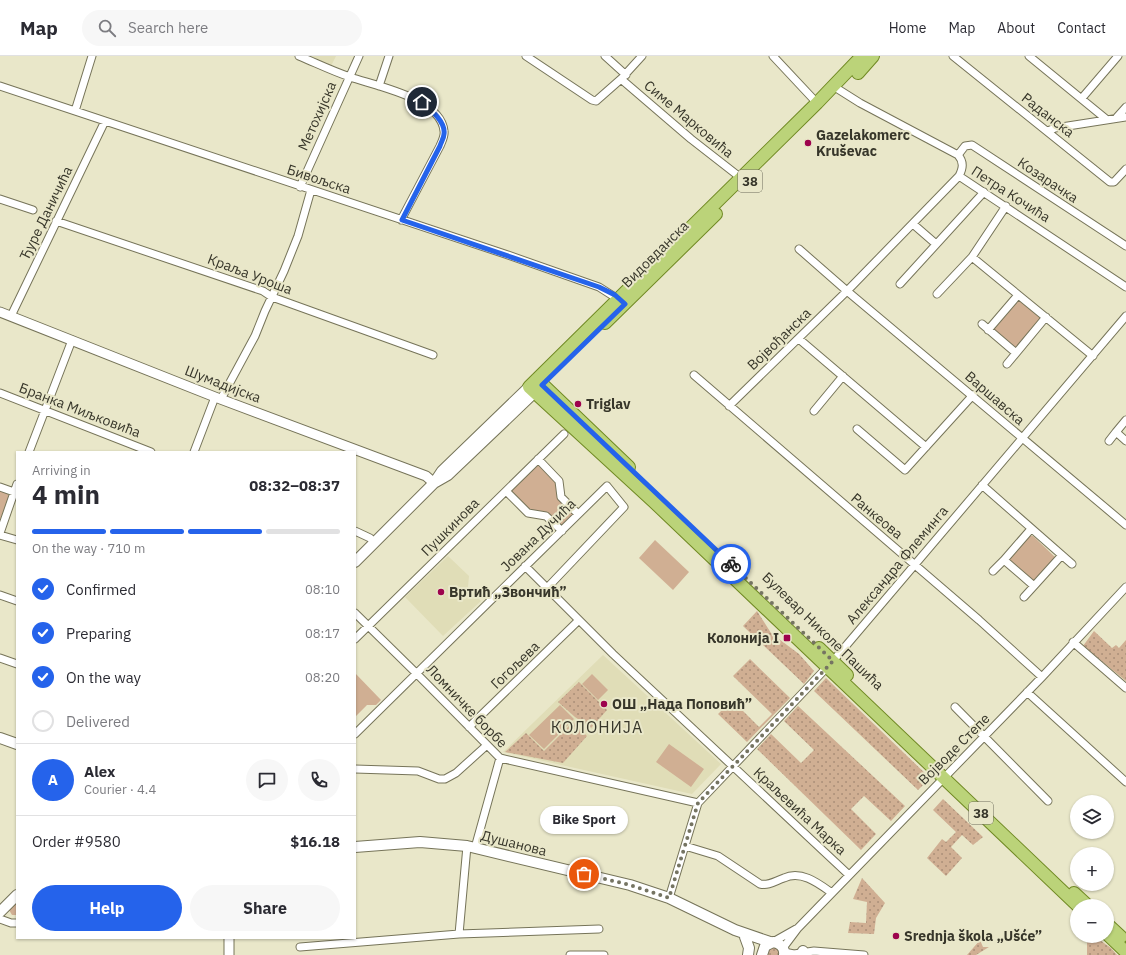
<!DOCTYPE html>
<meta charset="utf-8">
<style>
:root{--surface:#fff;--page:#f7f7f7;--text:#2b2b33;--muted:#7c7c81;--line:#e1e1e2;--accent:#2563eb}
body{margin:0;font-family:"IBM Plex Sans",sans-serif;background:var(--page);color:var(--text);height:100vh;display:flex;flex-direction:column;font-size:15px;white-space:nowrap}
*{box-sizing:border-box;margin:0}
p{font-size:13px;color:var(--muted)}
.icon{flex:none;width:22px;height:22px;fill:none;stroke:currentColor;stroke-width:2;stroke-linecap:round;stroke-linejoin:round}
.map{position:relative;flex:1;overflow:hidden}
.sheet{position:absolute;left:16px;top:395px;width:340px;height:488px;display:flex;flex-direction:column;background:var(--surface);border-radius:0px;box-shadow:0 1px 3px #0004}
.sheet>*{flex:none}
.buttons{position:absolute;left:1070px;top:739px;display:grid;gap:8px}
.buttons a{display:grid;place-items:center;width:44px;height:44px;border-radius:50%;background:var(--surface);box-shadow:0 1px 3px #0004;font-size:20px}
.pin{position:absolute;display:grid;place-items:center;width:34px;height:34px;color:#fff;margin:-17px;border:2px solid #fff;border-radius:50%;box-shadow:0 1px 4px #0007}
.courier{position:absolute;display:grid;place-items:center;width:40px;height:40px;margin:-20px;border:3px solid #2563eb;border-radius:50%;background:#fff;color:#222;box-shadow:0 1px 5px #0007}
.bubble{position:absolute;height:28px;border-radius:14px;background:var(--surface);box-shadow:0 1px 3px #0004;font-size:13px;font-weight:700;line-height:28px;text-align:center}
.headline em{font-style:normal;font-weight:700}
.headline div{display:flex;flex-direction:column-reverse}
.headline{display:flex;align-items:center;justify-content:space-between;height:68px;padding:0 16px}
h1{font-size:26px;font-weight:700;line-height:30px}
.bar{display:grid;grid-template-columns:repeat(4,1fr);gap:6px 4px;align-content:center;height:48px;padding:0 16px}
.bar i{height:5px;border-radius:3px;background:var(--line)}
.bar .on{background:var(--accent)}
.bar p{grid-column:span 4}
.line{display:flex;align-items:center;gap:10px;padding:0 16px;border-top:1px solid var(--line)}
.line div{flex:1}
.round{display:grid;place-items:center;flex:none;width:42px;height:42px;border-radius:21px;background:var(--page)}
ol{padding:0 16px;list-style:none}
li{display:flex;align-items:center;gap:12px;height:44px}
li p{margin-inline-start:auto}
li .icon{padding:4px;border-radius:50%;background:var(--accent);color:#fff;stroke-width:4}
li:last-child{color:var(--muted)}
li i{width:22px;height:22px;border:2px solid var(--line);border-radius:50%}
.primary-button{display:flex;gap:8px;margin-top:auto;padding:8px 16px}
.primary-button a{flex:1;height:46px;border-radius:24px;background:var(--accent);color:#fff;font-size:16px;font-weight:700;line-height:46px;text-align:center}
.primary-button a+a{background:var(--page);color:var(--text)}
header{display:flex;align-items:center;gap:24px;box-sizing:border-box;height:56px;padding:0 20px;background:var(--surface);border-bottom:1px solid var(--line)}
header strong{font-size:19px}
nav{display:flex;gap:22px;margin-inline-start:auto;font-size:14px}
.search{width:280px;height:36px;background:var(--page);display:flex;align-items:center;gap:10px;box-sizing:border-box;padding:0 14px;border-radius:22px;color:var(--muted);font-size:15px}
.map>svg:first-child{display:block}
.built{fill:#e0ddb7}
.grass{fill:url(#grass-dots)}
.park{fill:#d0af93}
.lines{fill:none;stroke-linecap:round;stroke-linejoin:round}
.minor-casing{stroke:#767459;stroke-width:9}
.tertiary-casing{stroke:#767459;stroke-width:11}
.secondary-casing{stroke:#767459;stroke-width:12}
.primary-casing{stroke:#708923;stroke-width:14}
.minor{stroke:#fff;stroke-width:7}
.tertiary{stroke:#fff;stroke-width:9}
.secondary{stroke:#fff;stroke-width:10}
.primary{stroke:#bbd379;stroke-width:12}
.done{stroke:#757462;stroke-width:4;stroke-dasharray:0 7.2}
.route{stroke:#2563eb;stroke-width:5}
.poi-dot{fill:#9d034d;stroke:#e9e7c9;stroke-width:1.5}
.labels{text-anchor:middle;stroke-width:4;stroke-linejoin:round;paint-order:stroke}
.shield{fill:#e9e7c9;stroke:#6c6b5a;stroke-width:1}
.shield-label{font-size:13px;font-weight:bold;fill:#37362a}
.street-label{font-size:14px;fill:#37362a;stroke:#e9e7c9}
.poi-label{font-size:14px;font-weight:bold;fill:#37362a;stroke:#e9e7c9;text-anchor:start}
.quarter-label{font-size:16px;letter-spacing:1px;fill:#37362a;stroke:#e9e7c9}
</style>
<header>
<strong>Map</strong>
<div class="search"><svg class="icon" aria-label="search" viewBox="0 0 24 24"><circle cx="10" cy="10" r="6"/><path d="M15 15l6 6"/></svg>Search here</div>
<nav><a>Home</a><a>Map</a><a>About</a><a>Contact</a></nav>
</header>
<div class="map">
<svg width="1126" height="899" viewBox="0 0 1126 899">
<defs>
<pattern id="grass-dots" width="8" height="8" patternUnits="userSpaceOnUse"><rect width="8" height="8" fill="#d0af93"/><path d="M2 2h.1M6 6h.1" fill="none" stroke="#aa8f78" stroke-width="1.8" stroke-linecap="round"/></pattern>
</defs>
<rect width="100%" height="100%" fill="#e9e7c9"/>
<path class="built" d="M308,0H336L331,10Z
M448,500L469,520L468,531L481,545L443,580L405,541Z
M603,599L721,708L692,738L503,696Z"/>
<path class="grass" d="M757,555L771,577L799,598L814,615L804,628L743,570Z
M1094,575L1112,592L1116,589L1119,592L1126,584V625L1083,590Z
M750,603L790,642L747,686L718,658L732,644L759,671L772,658L733,620Z
M826,622L930,722L918,734L814,635Z
M579,626L607,654L591,672L575,661L558,646Z
M798,650L905,750L891,765L864,740L851,753L876,778L861,794L757,693L771,678L801,707L814,694L784,665Z
M573,666L587,680L563,707L505,696L526,677L544,695Z
M943,743L983,781L973,789L962,779L951,791L962,802L946,820L927,802L942,783L946,786L956,776L933,754Z
M862,822L885,847L876,862L874,878L848,877L850,866L866,867L867,846L853,843Z
M1090,880H1094L1111,892L1117,899H1087V886Z
M980,884L983,891H989L976,899H967Z
M771,890L778,892L780,899H766V896Z"/>
<path class="park" d="M1019,243L1041,263L1015,293L993,273Z
M538,403L559,425L561,441L578,458L562,475L546,460L528,457L506,435Z
M0,433L7,435L9,440L0,464Z
M1029,480H1033L1056,502L1035,524H1032L1010,505L1009,502Z
M655,484L689,516L673,534L639,502Z
M355,617L381,644L376,649H367L355,661Z
M592,618L608,634L598,644L582,628Z
M560,649L574,663L544,693L529,679Z
M669,688L704,713L691,731L656,706Z
M17,846V859H12L9,854Z"/>
<g class="lines">
<g class="minor-casing">
<path id="minor" d="M299,0C316,7 332,15 350,21C376,30 441,42 444,75C445,80 442,85 440,90L401,164
M526,0L592,44L596,45L621,23L642,0
M605,0L626,19
M773,0L817,47
M953,0L1110,126H1114L1126,113
M1029,0L1106,63
M621,23L691,83L741,122
M0,30L505,198L599,231L621,245
M379,30L389,0
M1082,42L1118,0
M75,55L92,0
M1117,61L1126,51
M1048,75L1055,72L1126,61
M958,99L965,90L972,89L1126,190
M959,120L1126,231
M300,131L359,0
M0,143L33,154
M56,165L263,235L272,241L433,299
M913,168L936,188
M799,193L847,235L1126,469
M972,201L1093,300
M900,228L984,136
M937,238L972,201L1006,150
M11,260L105,65
M982,268L1016,297
M988,274L1018,239
M799,283L926,391
M1007,308L1046,261
M694,319L979,564L1042,621
M0,337L151,396
M221,343L255,280L265,255L284,215L298,180L311,134
M729,350L847,235L959,120C963,112 964,106 958,99L860,47L833,30
M814,355L843,320
M1126,364L1116,376L1126,385
M857,373L905,414L973,339
M1109,385L1116,376
M29,396L72,284
M194,396L215,341
M538,403L559,425L561,441L578,458
M982,429L1072,508
M0,431L14,436
M506,435L528,457L546,460L562,475
M1031,473L1004,504L1034,530L1062,499
M355,475L370,482L375,487
M0,477L17,428
M0,479L17,484
M525,510L613,598L849,819
M993,515L1004,504
M0,539L17,545
M1024,541L1034,530
M355,557L416,617L500,702L698,747
M355,583L564,378
M1073,586L1126,632
M0,602L17,608
M1027,636L1126,726
M955,651L1048,745
M469,671L579,564
M355,678L607,430L624,451L547,532
M355,713L418,715L439,723H445L456,717L487,689
M685,790L718,800L760,828C769,830 775,825 784,822C801,814 818,827 832,837
M475,792L500,702
M669,842L698,747L833,605L1126,260
M0,863L11,867H17
M459,878L467,790
M773,886L796,873
M300,891L459,878L599,873
M783,892L798,872L1042,621L1126,531
M784,896L794,898L814,895L864,899
M570,899H604"/>
</g>
<g class="tertiary-casing">
<path id="tertiary" d="M0,256L215,341L426,420L434,427
M229,899V882"/>
</g>
<g class="secondary-casing">
<path id="secondary" d="M434,427L448,419L535,336
M355,506L434,427L442,415L529,331
M0,682L17,688
M355,791L420,786L467,790L630,829L669,842L735,874L770,886
M0,856L17,839
M745,881L749,892L748,899
M762,899L765,890L773,886C780,887 785,892 784,899
M801,899L803,895"/>
</g>
<g class="primary-casing">
<path id="primary" d="M862,0L817,47L529,331L652,444L1078,850
M858,17L873,0
M605,267L716,158
M537,323L629,411
M819,592L847,619
M1074,837L1088,850
M1107,868L1121,881
M1107,878L1126,896"/>
</g>
<use href="#minor" class="minor"/>
<use href="#tertiary" class="tertiary"/>
<use href="#secondary" class="secondary"/>
<use href="#primary" class="primary"/>
</g>
<g class="lines">
<path class="done" d="M584,818L630,829L669,842L698,747L833,605L731,508"/>
<path class="route" d="M422,46C430,53 446,66 444,78C444,82 441,86 440,90L402,164L599,231L615,239L625,248L542,329L731,508"/>
</g>
<g class="poi-dot">
<circle cx="808" cy="87" r="4"/>
<circle cx="578" cy="348" r="4"/>
<circle cx="441" cy="536" r="4"/>
<rect x="783" y="578" width="8" height="8" rx="2"/>
<circle cx="604" cy="648" r="4"/>
<circle cx="896" cy="880" r="4"/>
</g>
<g class="labels">
<g class="shield">
<rect x="738" y="114" width="24" height="22" rx="3"/>
<rect x="969" y="746" width="24" height="22" rx="3"/>
</g>
<g class="shield-label">
<text x="750" y="130">38</text>
<text x="981" y="762">38</text>
</g>
<g class="street-label">
<text transform="translate(1048 59) rotate(38)" y="5">Раданска</text>
<text transform="translate(317 60) rotate(-66)" y="5">Метохијска</text>
<text transform="translate(689 63) rotate(40)" y="5">Симе Марковића</text>
<text transform="translate(319 123) rotate(18)" y="5">Бивољска</text>
<text transform="translate(1048 124) rotate(34)" y="5">Козарачка</text>
<text transform="translate(1011 138) rotate(33)" y="5">Петра Кочића</text>
<text transform="translate(46 157) rotate(-64)" y="5">Ђуре Даничића</text>
<text transform="translate(655 198) rotate(-45)" y="5">Видовданска</text>
<text transform="translate(250 218) rotate(21)" y="5">Краља Уроша</text>
<text transform="translate(779 283) rotate(-44)" y="5">Војвођанска</text>
<text transform="translate(223 328) rotate(21)" y="5">Шумадијска</text>
<text transform="translate(995 342) rotate(41)" y="5">Варшавска</text>
<text transform="translate(80 354) rotate(21)" y="5">Бранка Миљковића</text>
<text transform="translate(877 460) rotate(40)" y="5">Ранкеова</text>
<text transform="translate(450 471) rotate(-45)" y="5">Пушкинова</text>
<text transform="translate(538 479) rotate(-44)" y="5">Јована Дучића</text>
<text transform="translate(897 509) rotate(-50)" y="5">Александра Флеминга</text>
<text transform="translate(823 575) rotate(44)" y="5">Булевар Николе Пашића</text>
<text transform="translate(515 609) rotate(-44)" y="5">Гогољева</text>
<text transform="translate(467 650) rotate(46)" y="5">Ломничке борбе</text>
<text transform="translate(954 693) rotate(-45)" y="5">Војводе Степе</text>
<text transform="translate(800 755) rotate(43)" y="5">Краљевића Марка</text>
<text transform="translate(514 787) rotate(14)" y="5">Душанова</text>
</g>
<g class="poi-label">
<text x="816" y="84">Gazelakomerc<tspan x="816" dy="16">Kruševac</tspan></text>
<text x="586" y="353">Triglav</text>
<text x="449" y="541">Вртић „Звончић”</text>
<text x="779" y="587" text-anchor="end">Колонија I</text>
<text x="612" y="653">ОШ „Нада Поповић”</text>
<text x="904" y="885">Srednja škola „Ušće”</text>
</g>
<g class="quarter-label">
<text x="597" y="677">КОЛОНИЈА</text>
</g>
</g>
</svg>
<div class="buttons">
<a><svg class="icon" aria-label="layers" viewBox="0 0 24 24"><path d="M12 4l9 5-9 5-9-5zM3 14l9 5 9-5"/></svg></a>
<a>+</a>
<a>−</a>
</div>
<div class="pin" style="left:584px;top:818px;background:#ea580c"><svg class="icon" aria-label="bag" viewBox="0 0 24 24"><path d="M5 8h14l-1 12H6zM9 8a3 3 0 0 1 6 0"/></svg></div>
<div class="pin" style="left:422px;top:46px;background:#1f2937"><svg class="icon" aria-label="home" viewBox="0 0 24 24"><path d="M3 11l9-7 9 7M6 9v11h12V9"/></svg></div>
<div class="courier" style="left:731px;top:508px"><svg class="icon" aria-label="bike" viewBox="0 0 24 24"><circle cx="6" cy="16" r="4"/><circle cx="18" cy="16" r="4"/><path d="M6 16l4-8h5l3 8M10 8l3 8H6M13 5h3"/></svg></div>
<div class="bubble" style="left:540px;top:750px;width:88px">Bike Sport</div>
<section class="sheet">
<div class="headline"><div><h1>4 min</h1><p>Arriving in</p></div><em>08:32–08:37</em></div>
<div class="bar"><i class="on"></i><i class="on"></i><i class="on"></i><i></i><p>On the way · 710 m</p></div>
<ol>
<li><svg class="icon" aria-label="check" viewBox="0 0 24 24"><path d="M5 12l5 5 9-10"/></svg>Confirmed<p>08:10</p></li>
<li><svg class="icon" aria-label="check" viewBox="0 0 24 24"><path d="M5 12l5 5 9-10"/></svg>Preparing<p>08:17</p></li>
<li><svg class="icon" aria-label="check" viewBox="0 0 24 24"><path d="M5 12l5 5 9-10"/></svg>On the way<p>08:20</p></li>
<li><i></i>Delivered</li>
</ol>
<div class="line" style="height:72px"><b class="round" style="background:var(--accent);color:#fff">A</b><div><b>Alex</b><p>Courier · 4.4</p></div><a class="round"><svg class="icon" aria-label="chat" viewBox="0 0 24 24"><path d="M4 5h16v11H9l-5 4z"/></svg></a><a class="round"><svg class="icon" aria-label="phone" viewBox="0 0 24 24"><path d="M5 4h4l2 5-3 2q2 4 5 5l2-3 5 2v4C11 20 4 13 5 4z"/></svg></a></div>
<div class="line" style="height:52px"><div>Order #9580</div><b>$16.18</b></div>
<div class="primary-button"><a>Help</a><a>Share</a></div>
</section>
</div>
